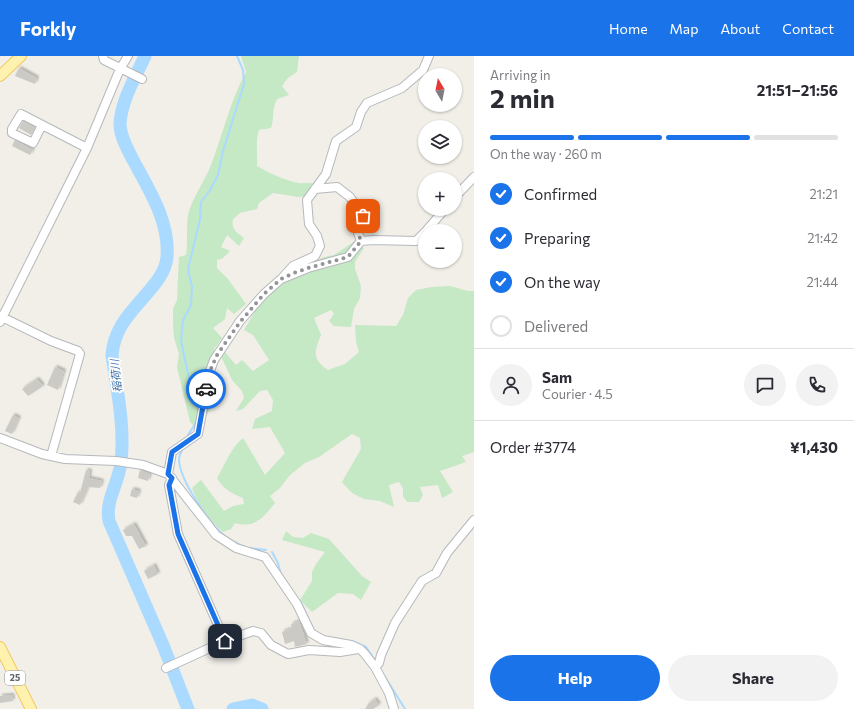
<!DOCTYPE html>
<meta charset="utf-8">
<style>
:root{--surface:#fff;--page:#f2f2f3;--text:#2b2b33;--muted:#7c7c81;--line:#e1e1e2;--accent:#1a73e8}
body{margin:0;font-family:Commissioner,"Noto Sans JP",sans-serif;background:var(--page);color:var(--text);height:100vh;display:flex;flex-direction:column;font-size:15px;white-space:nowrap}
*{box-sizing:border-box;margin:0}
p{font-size:13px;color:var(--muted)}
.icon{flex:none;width:22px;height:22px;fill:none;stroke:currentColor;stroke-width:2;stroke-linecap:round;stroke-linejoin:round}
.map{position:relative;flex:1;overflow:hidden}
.drawer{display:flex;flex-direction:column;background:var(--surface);width:380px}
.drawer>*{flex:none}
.needle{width:26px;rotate:350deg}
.fabs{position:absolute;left:418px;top:12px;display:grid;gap:8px}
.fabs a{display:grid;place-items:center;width:44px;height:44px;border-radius:50%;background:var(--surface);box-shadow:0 1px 3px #0004;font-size:20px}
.pin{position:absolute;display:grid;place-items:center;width:34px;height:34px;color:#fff;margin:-17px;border-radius:8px;box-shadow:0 2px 6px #0006}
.courier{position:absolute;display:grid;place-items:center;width:40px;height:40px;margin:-20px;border:3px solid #1a73e8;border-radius:50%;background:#fff;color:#222;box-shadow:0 1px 5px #0007}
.head em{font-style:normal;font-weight:700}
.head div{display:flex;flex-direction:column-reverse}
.head{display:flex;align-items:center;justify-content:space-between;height:68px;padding:0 16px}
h1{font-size:26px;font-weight:700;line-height:30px}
.bar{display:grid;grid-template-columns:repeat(4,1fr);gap:6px 4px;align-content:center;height:48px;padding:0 16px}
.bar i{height:5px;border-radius:3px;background:var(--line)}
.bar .selected{background:var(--accent)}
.bar p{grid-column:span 4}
.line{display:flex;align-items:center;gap:10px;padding:0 16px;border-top:1px solid var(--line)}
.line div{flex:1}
.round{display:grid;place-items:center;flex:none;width:42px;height:42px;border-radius:21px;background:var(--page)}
ol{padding:0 16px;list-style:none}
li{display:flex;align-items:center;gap:12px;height:44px}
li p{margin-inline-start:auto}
li .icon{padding:4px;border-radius:50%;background:var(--accent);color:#fff;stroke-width:4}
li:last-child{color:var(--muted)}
li i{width:22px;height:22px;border:2px solid var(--line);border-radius:50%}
.action{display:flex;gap:8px;margin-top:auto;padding:8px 16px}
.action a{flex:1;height:46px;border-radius:24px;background:var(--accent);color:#fff;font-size:16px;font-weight:700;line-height:46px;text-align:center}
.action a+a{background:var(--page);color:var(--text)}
header{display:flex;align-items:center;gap:24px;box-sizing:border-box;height:56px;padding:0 20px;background:var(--accent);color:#fff}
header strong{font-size:19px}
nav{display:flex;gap:22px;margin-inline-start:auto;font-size:14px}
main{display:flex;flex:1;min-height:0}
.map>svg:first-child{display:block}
.green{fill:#c5e8c5}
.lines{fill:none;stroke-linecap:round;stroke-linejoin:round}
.stream{stroke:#aadaff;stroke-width:2}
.river{stroke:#aadaff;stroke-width:13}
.building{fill:#cccac5;filter:url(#shadow)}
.minor-casing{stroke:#b5b8bc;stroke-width:10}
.major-casing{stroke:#f2c960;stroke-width:12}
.minor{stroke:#fff;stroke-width:8}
.major{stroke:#fff2af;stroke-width:10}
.done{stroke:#929495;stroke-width:4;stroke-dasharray:0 7.2}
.route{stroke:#1a73e8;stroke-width:5}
.labels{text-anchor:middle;stroke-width:3.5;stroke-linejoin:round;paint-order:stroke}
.shield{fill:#fff;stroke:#8f9295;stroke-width:1}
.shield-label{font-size:9px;font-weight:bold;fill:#5f6368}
.water-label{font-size:11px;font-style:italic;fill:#4174aa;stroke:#fff}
</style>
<header>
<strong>Forkly</strong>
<nav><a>Home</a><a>Map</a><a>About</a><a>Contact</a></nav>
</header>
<main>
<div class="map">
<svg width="474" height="653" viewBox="0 0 474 653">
<defs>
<filter id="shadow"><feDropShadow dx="2" dy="-2" stdDeviation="1" flood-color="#0004"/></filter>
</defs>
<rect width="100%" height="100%" fill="#f1efe8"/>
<path class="green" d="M241,0H299L297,16L288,22L282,30L289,39L277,43C271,55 275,61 271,72L259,74C255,86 258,98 257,110C269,117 284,124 298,127C304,128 308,126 314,128L308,140L298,141L273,137L259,147L257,153L240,157L233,163C231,173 236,176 244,182L239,190L227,179L221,191L230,195L223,202L217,204V212L228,223L246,248L234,258L227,252L225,263L213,272L222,282L214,293L211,350L207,359L195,371L190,366L177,311L179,298L174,282L173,268V253L177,244L179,201L186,199C188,186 186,171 188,159C192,143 202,129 209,114C222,82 229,47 246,16Z
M355,185L364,192L355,206V213L361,230L360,242L354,253L351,271L334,270L329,265L334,258L331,254L314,262L321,279C314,296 312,303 328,314L345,308L359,296L356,286L355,269L396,270L403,259L408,242L416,234L432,231L450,230L468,235H474V396L462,400L466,406L440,415L453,436L442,442L438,429L420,431L423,439L419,446H407L403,440V432L399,426L389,429L394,451L380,445L364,443L352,437L342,426L361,393L360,382L352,378L319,401L305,407L290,419L280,432L270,440L275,447C264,461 254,473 235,467L231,473L223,476C210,465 198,449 192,432L201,424L224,455L233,450L244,448L243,442C231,437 223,433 217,422C225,409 231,391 243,382L265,419L285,397L270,371L252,373L255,363L272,355L273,344L267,334L260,335L243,353L236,355L244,342L242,335L232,324L221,300L225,296L236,309L242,304L253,315L269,304L253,279L244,274L264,240L301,212L324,201L334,199Z
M286,475L293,481L303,482L311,477L329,483L362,520L371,526L361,544L353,538L338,537L312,556L300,544L312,525V516L316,508L325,496L282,484Z"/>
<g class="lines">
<path class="stream" d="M198,357V348L188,318L181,285L183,264L191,249L192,231L188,213L200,164L201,146L210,134L218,119L223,95L244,28L243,14L237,0
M188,379L197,365
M183,393C181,396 179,400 179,404C180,425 211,470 227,482
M234,486L245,491
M249,492L266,494
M272,496L278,507L281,519
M301,547L308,562
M352,585L366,591L375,604
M382,616L405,653"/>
<path class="river" d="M145,0C136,20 121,45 120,68C120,80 127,92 132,102C148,132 170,165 167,201C164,235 115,254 112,299C117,334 125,371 121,406C119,427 105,444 109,465L163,589L188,653
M233,653L252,649L262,653"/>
</g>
<path class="building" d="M19,12L37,22L35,28L15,20Z
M23,65L35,71L31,79L19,72Z
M15,84L33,94L30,99L12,90Z
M55,311L64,315L58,334L47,329Z
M37,323L43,330L28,340L22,333Z
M13,359L19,362L12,378L5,375Z
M86,414L90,415L89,422L102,425L100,432L88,431L80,449L73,446L78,436L80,437Z
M140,414L150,418L148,425L138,422Z
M132,433L139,435L137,442L130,440Z
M134,468L146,490L139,493L132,480H126L123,474Z
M154,509L158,518L148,523L144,515Z
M299,565L307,588L295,591L294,585L285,588L282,576L292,572L291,568Z
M12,639L13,645L0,647V640Z
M375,643L379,649L373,653H365L369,647Z"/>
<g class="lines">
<g class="minor-casing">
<path id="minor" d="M103,0L104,4L142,23
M42,69L33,87L12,77V73L21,58L87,92
M315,133L337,131L350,141L363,160L358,177L361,185
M455,141L474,121
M426,175L445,153
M283,221L293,210L315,200L320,190L317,180L309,168L307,144L326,118L336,85L356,71L361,56L367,47L402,32L423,14L429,0
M0,260L51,285L78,295L80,298L51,400
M0,266L87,92L120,13L128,0
M0,382L42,398L65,403L116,405L143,409L168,418L216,479L236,492L265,501L297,548L311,577L323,584L351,589L360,593L364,597L375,611L389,637L394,653
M168,418L172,396L198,378L210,315L214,304L240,265L264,238L281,223L308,212L348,201L361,185L373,184L416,185L425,176
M172,422L169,429L178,478L225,585
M375,611L379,607L381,599L395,567L422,525L436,517L447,497L474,464
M166,612L225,585L253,575L261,577L271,589L288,598L309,594L340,596L358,593"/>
</g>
<g class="major-casing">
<path id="major" d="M0,20L21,0
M0,591L31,653"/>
</g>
<use href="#minor" class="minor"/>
<use href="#major" class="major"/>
</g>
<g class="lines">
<path class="done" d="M206,333L210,315L217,299L240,266L264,238L281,223L294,217L308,212L348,201L361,185L358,177L363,160"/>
<path class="route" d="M206,333L198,378L172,396L168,418L172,422L169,429L178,478L225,585"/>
</g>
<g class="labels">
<rect class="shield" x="5" y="615" width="20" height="14" rx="3"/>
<g class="shield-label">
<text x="15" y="625">25</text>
</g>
<g class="water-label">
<text transform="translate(116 320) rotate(-96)" y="4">稲荷川</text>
</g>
</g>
</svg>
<div class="fabs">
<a><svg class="needle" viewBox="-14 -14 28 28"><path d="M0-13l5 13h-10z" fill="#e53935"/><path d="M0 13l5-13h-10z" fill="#7c7c81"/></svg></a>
<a><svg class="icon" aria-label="layers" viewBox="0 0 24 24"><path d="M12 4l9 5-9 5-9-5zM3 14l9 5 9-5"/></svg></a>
<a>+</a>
<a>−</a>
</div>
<div class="pin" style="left:363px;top:160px;background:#ea580c"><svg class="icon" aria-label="bag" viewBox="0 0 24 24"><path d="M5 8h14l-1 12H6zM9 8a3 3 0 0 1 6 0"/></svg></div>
<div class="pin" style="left:225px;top:585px;background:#1f2937"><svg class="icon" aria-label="home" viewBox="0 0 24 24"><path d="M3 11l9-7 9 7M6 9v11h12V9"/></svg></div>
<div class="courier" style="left:206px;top:333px"><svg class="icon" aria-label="car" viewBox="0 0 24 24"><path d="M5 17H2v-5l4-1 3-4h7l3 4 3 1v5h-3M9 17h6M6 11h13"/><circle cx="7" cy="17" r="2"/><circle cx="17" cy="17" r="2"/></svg></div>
</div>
<section class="drawer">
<div class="head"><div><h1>2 min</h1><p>Arriving in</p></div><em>21:51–21:56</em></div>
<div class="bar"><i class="selected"></i><i class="selected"></i><i class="selected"></i><i></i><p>On the way · 260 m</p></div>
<ol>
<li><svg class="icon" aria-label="check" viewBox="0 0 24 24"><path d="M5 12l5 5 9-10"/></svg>Confirmed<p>21:21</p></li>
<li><svg class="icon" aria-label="check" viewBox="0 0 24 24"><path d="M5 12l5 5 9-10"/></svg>Preparing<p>21:42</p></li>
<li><svg class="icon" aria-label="check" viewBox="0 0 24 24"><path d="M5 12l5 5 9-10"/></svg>On the way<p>21:44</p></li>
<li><i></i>Delivered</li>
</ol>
<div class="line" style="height:72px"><a class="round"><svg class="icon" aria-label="person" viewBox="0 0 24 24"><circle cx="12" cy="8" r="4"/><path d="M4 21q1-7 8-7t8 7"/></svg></a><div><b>Sam</b><p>Courier · 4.5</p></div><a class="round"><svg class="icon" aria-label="chat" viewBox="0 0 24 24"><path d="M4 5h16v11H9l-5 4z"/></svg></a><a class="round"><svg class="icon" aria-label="phone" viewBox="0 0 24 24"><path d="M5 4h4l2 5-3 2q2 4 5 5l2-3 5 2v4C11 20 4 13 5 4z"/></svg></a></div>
<div class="line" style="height:52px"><div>Order #3774</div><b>¥1,430</b></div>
<div class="action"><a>Help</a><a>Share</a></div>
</section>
</main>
